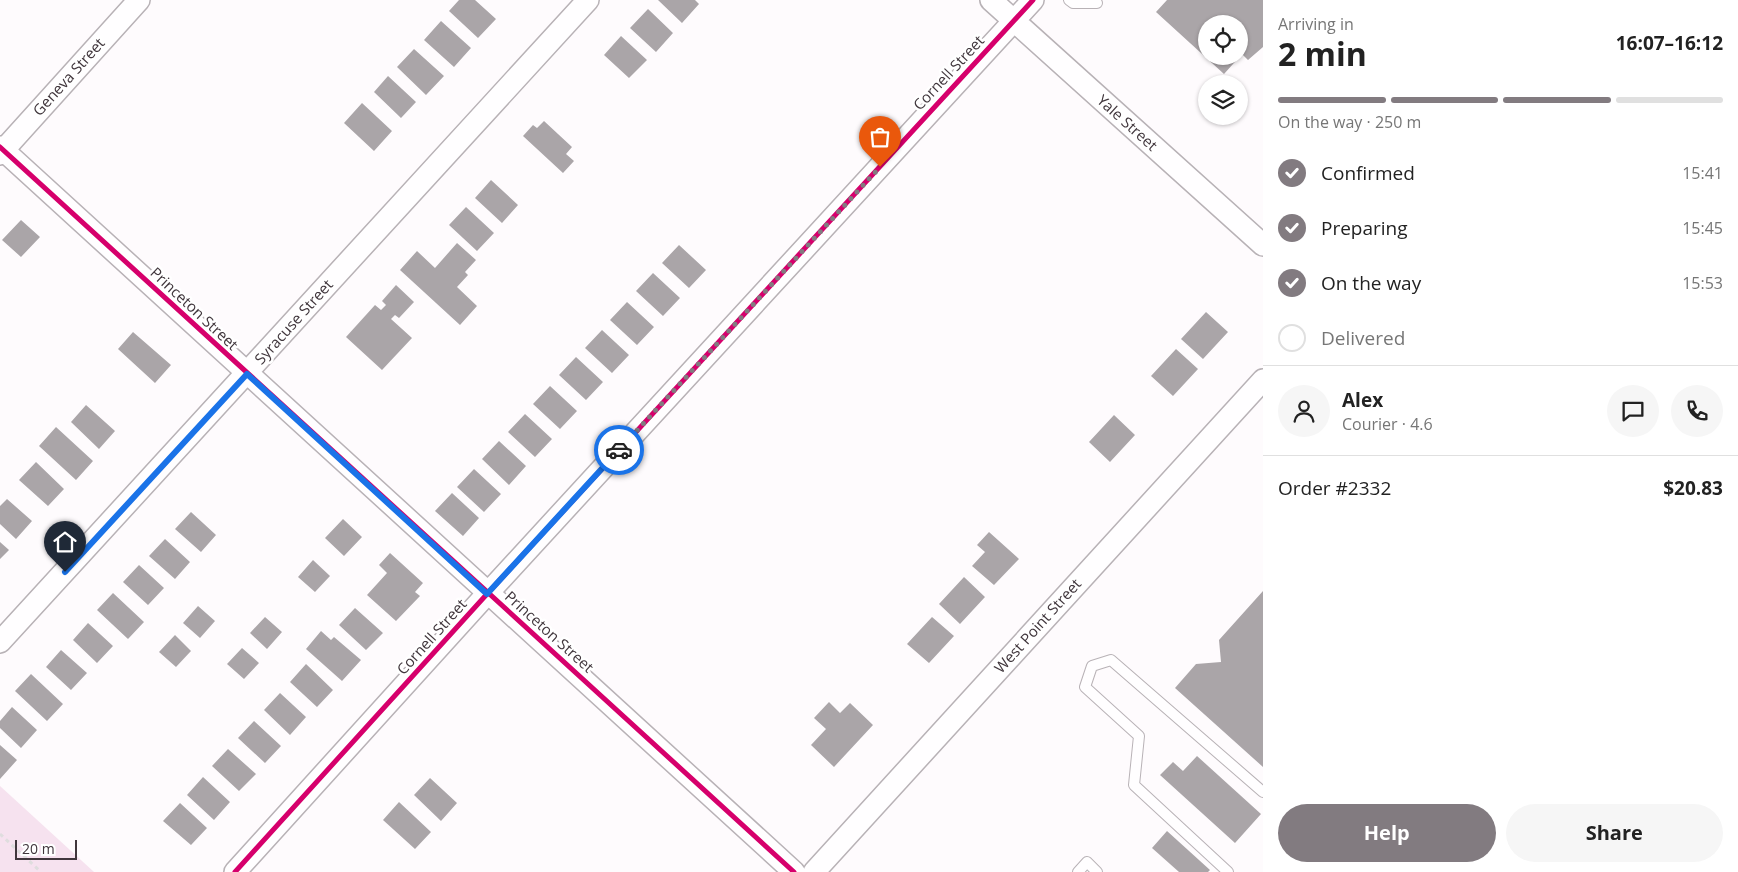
<!DOCTYPE html>
<meta charset="utf-8">
<style>
:root{--surface:#fff;--page:#f6f6f6;--text:#222;--muted:#767676;--line:#e0e0e0;--accent:#827b80}
body{margin:0;font-family:"Open Sans",sans-serif;background:var(--page);color:var(--text);height:100vh;display:flex;flex-direction:column;font-size:19px;white-space:nowrap}
*{box-sizing:border-box;margin:0}
p{font-size:16px;color:var(--muted)}
.icon{flex:none;width:28px;height:28px;fill:none;stroke:currentColor;stroke-width:2;stroke-linecap:round;stroke-linejoin:round}
.map{position:relative;flex:1;overflow:hidden}
.panel{display:flex;flex-direction:column;background:var(--surface);width:475px}
.panel>*{flex:none}
.controls{position:absolute;left:1198px;top:15px;display:grid;gap:10px}
.controls a{display:grid;place-items:center;width:50px;height:50px;border-radius:50%;background:var(--surface);box-shadow:0 1px 4px #0004;font-size:25px}
.scale{position:absolute;left:15px;bottom:12px;width:62px;box-sizing:border-box;padding-left:5px;border:2px solid #40363c;border-top:0;font-size:14px;line-height:18px;white-space:nowrap;color:#40363c;-webkit-text-stroke:4px #fff;paint-order:stroke}
.pin{position:absolute;display:grid;place-items:center;width:42px;height:42px;color:#fff;margin:-51px -21px;border-radius:50% 50% 50% 0;rotate:-45deg;box-shadow:0 0 5px #0007}
.pin .icon{rotate:45deg}
.courier{position:absolute;display:grid;place-items:center;width:50px;height:50px;margin:-25px;border:4px solid #1a73e8;border-radius:50%;background:#fff;color:#222;box-shadow:0 1px 6px #0007}
.summary em{font-style:normal;font-weight:700}
.summary div{display:flex;flex-direction:column-reverse}
.summary{display:flex;align-items:center;justify-content:space-between;height:85px;padding:0 15px}
h1{font-size:32px;font-weight:700;line-height:38px}
.bar{display:grid;grid-template-columns:repeat(4,1fr);gap:8px 5px;align-content:center;height:60px;padding:0 15px}
.bar i{height:6px;border-radius:4px;background:var(--line)}
.bar .active{background:var(--accent)}
.bar p{grid-column:span 4}
.line{display:flex;align-items:center;gap:12px;padding:0 15px;border-top:1px solid var(--line)}
.line div{flex:1}
.round{display:grid;place-items:center;flex:none;width:52px;height:52px;border-radius:26px;background:var(--page)}
ol{padding:0 15px;list-style:none}
li{display:flex;align-items:center;gap:15px;height:55px}
li p{margin-inline-start:auto}
li .icon{padding:5px;border-radius:50%;background:var(--accent);color:#fff;stroke-width:4}
li:last-child{color:var(--muted)}
li i{width:28px;height:28px;border:2px solid var(--line);border-radius:50%}
.action{display:flex;gap:10px;margin-top:auto;padding:10px 15px}
.action a{flex:1;height:58px;border-radius:30px;background:var(--accent);color:#fff;font-size:20px;font-weight:700;line-height:58px;text-align:center}
.action a+a{background:var(--page);color:var(--text)}
main{display:flex;flex:1;min-height:0}
.map>svg:first-child{display:block}
.green{fill:#f6e2ef}
.building{fill:#aaa5a8;fill-rule:evenodd}
.lines{fill:none;stroke-linecap:round;stroke-linejoin:round}
.lane-casing{stroke:#b8b2b6;stroke-width:12}
.street-casing{stroke:#b8b2b6;stroke-width:24}
.path{stroke:#dfddde;stroke-width:3;stroke-dasharray:4 4;stroke-linecap:butt}
.lane{stroke:#fffeff;stroke-width:10}
.street{stroke:#fffeff;stroke-width:21}
.cycleway-casing{stroke:#fff;stroke-width:8}
.cycleway{stroke:#d6006c;stroke-width:5}
.done{stroke:#827b80;stroke-width:5;stroke-dasharray:0 9}
.route{stroke:#1a73e8;stroke-width:6}
.labels{text-anchor:middle;stroke-width:5;stroke-linejoin:round;paint-order:stroke}
.street-label{font-size:15px;fill:#40363c;stroke:#fff}
</style>
<main>
<div class="map">
<svg width="1263" height="872" viewBox="0 0 1263 872">
<rect width="100%" height="100%" fill="#fefbfd"/>
<path class="green" d="M0,786L94,872H0Z"/>
<path class="building" d="M459,0H475L496,19L478,38L449,11Z
M658,0H695L699,4L682,23Z
M1167,0H1263V47L1248,60L1242,54L1224,74L1156,12ZM1206,24H1239V56H1206Z
M648,9L673,33L656,52L630,28Z
M441,21L471,48L454,67L424,40Z
M621,36L647,60L629,78L604,55Z
M414,49L444,76L426,95L397,67Z
M388,76L416,102L401,118L374,92Z
M362,103L392,131L374,151L344,123Z
M544,121L572,147L566,154L574,161L563,173L523,136L533,125L537,128Z
M491,180L518,205L502,223L475,198Z
M466,207L494,233L477,251L449,225Z
M21,220L40,237L21,257L2,240Z
M457,243L476,260L465,272L468,275L457,287L477,306L460,325L400,270L417,251L435,268Z
M679,245L706,270L689,288L662,263Z
M653,273L680,298L663,316L636,291Z
M396,285L414,302L399,318L395,315L391,319L412,338L382,370L346,337L375,305L381,310L386,305L382,301Z
M627,302L654,327L637,345L610,320Z
M1206,312L1228,332L1203,359L1181,339Z
M602,330L629,355L612,373L585,348Z
M133,332L171,365L155,383L118,349Z
M1176,349L1198,369L1173,396L1151,376Z
M576,357L603,382L586,400L559,375Z
M550,386L577,411L560,429L533,404Z
M86,405L115,431L99,449L71,422Z
M525,414L552,439L535,457L508,432Z
M1114,415L1135,435L1110,462L1089,442Z
M56,427L93,461L76,480L39,446Z
M499,441L526,466L509,485L482,459Z
M36,462L64,489L48,506L19,480Z
M474,469L501,494L484,512L457,487Z
M452,493L479,518L463,536L435,511Z
M7,499L32,521L16,539L0,524V506Z
M191,512L216,535L201,552L175,529Z
M343,519L362,537L344,556L325,538Z
M989,532L1019,559L994,585L972,566L985,552L977,545Z
M165,539L190,562L175,579L149,556Z
M0,542L9,550L0,559Z
M390,553L423,583L415,592L420,596L396,621L367,595L387,573L379,565Z
M313,560L330,576L315,592L298,577Z
M139,565L164,588L148,605L123,582Z
M964,577L985,597L960,624L939,604Z
M1263,591V767L1175,688L1196,664L1221,662L1219,640Z
M113,593L144,622L128,639L97,610Z
M198,606L215,621L200,638L183,623Z
M355,608L383,633L366,650L339,625Z
M265,617L282,632L267,649L250,633Z
M932,617L954,636L929,663L907,644Z
M88,623L113,646L97,663L73,640Z
M321,631L331,640L334,637L361,660L342,681L306,649Z
M175,635L191,651L176,667L159,652Z
M242,648L259,663L244,679L227,664Z
M61,650L87,673L71,690L46,667Z
M306,664L333,690L317,707L290,682Z
M31,674L63,704L47,721L15,691Z
M280,693L306,717L290,735L264,710Z
M829,702L840,713L850,703L873,725L834,767L811,745L826,729L814,718Z
M12,707L37,730L21,748L0,728V721Z
M254,721L281,746L265,763L238,738Z
M0,745L17,760L0,779Z
M228,749L256,774L239,791L212,766Z
M1197,756L1261,814L1235,843L1160,775L1173,762L1183,771Z
M203,777L230,802L214,820L187,795Z
M430,778L457,803L441,821L414,795Z
M399,802L431,832L415,849L383,820Z
M180,803L207,828L191,845L163,821Z
M1167,831L1210,870L1208,872H1179L1152,848Z"/>
<g class="lines">
<g class="lane-casing">
<path id="lane" d="M1069,0L1073,3H1097
M1078,872L1087,862L1097,872
M1228,872L1134,785L1139,736L1085,687L1092,666L1111,660L1263,792"/>
</g>
<g class="street-casing">
<path id="street" d="M991,0L1263,245
M0,147L794,872
M0,154L139,0
M0,642L588,0
M235,872L487,594L1033,0
M814,872L1263,380"/>
</g>
<path class="path" d="M0,834L41,872"/>
<use href="#lane" class="lane"/>
<use href="#street" class="street"/>
<g class="cycleway-casing">
<path id="cycleway" d="M0,147L794,872
M235,872L487,594L1033,0"/>
</g>
<use href="#cycleway" class="cycleway"/>
</g>
<g class="lines">
<path class="done" d="M619,450L880,167"/>
<path class="route" d="M65,572L247,374L487,594L619,450"/>
</g>
<g class="labels">
<g class="street-label">
<text transform="translate(949 73) rotate(-47)" y="5">Cornell Street</text>
<text transform="translate(69 77) rotate(-48)" y="5">Geneva Street</text>
<text transform="translate(1127 123) rotate(42)" y="5">Yale Street</text>
<text transform="translate(194 309) rotate(43)" y="5">Princeton Street</text>
<text transform="translate(294 322) rotate(-48)" y="5">Syracuse Street</text>
<text transform="translate(1038 626) rotate(-48)" y="5">West Point Street</text>
<text transform="translate(549 632) rotate(42)" y="5">Princeton Street</text>
<text transform="translate(432 637) rotate(-48)" y="5">Cornell Street</text>
</g>
</g>
</svg>
<div class="controls">
<a><svg class="icon" aria-label="locate" viewBox="0 0 24 24"><circle cx="12" cy="12" r="6"/><path d="M12 2v4M12 18v4M2 12h4M18 12h4"/></svg></a>
<a><svg class="icon" aria-label="layers" viewBox="0 0 24 24"><path d="M12 4l9 5-9 5-9-5zM3 14l9 5 9-5"/></svg></a>
</div>
<div class="scale">20 m</div>
<div class="pin" style="left:880px;top:167px;background:#ea580c"><svg class="icon" aria-label="bag" viewBox="0 0 24 24"><path d="M5 8h14l-1 12H6zM9 8a3 3 0 0 1 6 0"/></svg></div>
<div class="pin" style="left:65px;top:572px;background:#1f2937"><svg class="icon" aria-label="home" viewBox="0 0 24 24"><path d="M3 11l9-7 9 7M6 9v11h12V9"/></svg></div>
<div class="courier" style="left:619px;top:450px"><svg class="icon" aria-label="car" viewBox="0 0 24 24"><path d="M5 17H2v-5l4-1 3-4h7l3 4 3 1v5h-3M9 17h6M6 11h13"/><circle cx="7" cy="17" r="2"/><circle cx="17" cy="17" r="2"/></svg></div>
</div>
<section class="panel">
<div class="summary"><div><h1>2 min</h1><p>Arriving in</p></div><em>16:07–16:12</em></div>
<div class="bar"><i class="active"></i><i class="active"></i><i class="active"></i><i></i><p>On the way · 250 m</p></div>
<ol>
<li><svg class="icon" aria-label="check" viewBox="0 0 24 24"><path d="M5 12l5 5 9-10"/></svg>Confirmed<p>15:41</p></li>
<li><svg class="icon" aria-label="check" viewBox="0 0 24 24"><path d="M5 12l5 5 9-10"/></svg>Preparing<p>15:45</p></li>
<li><svg class="icon" aria-label="check" viewBox="0 0 24 24"><path d="M5 12l5 5 9-10"/></svg>On the way<p>15:53</p></li>
<li><i></i>Delivered</li>
</ol>
<div class="line" style="height:90px"><a class="round"><svg class="icon" aria-label="person" viewBox="0 0 24 24"><circle cx="12" cy="8" r="4"/><path d="M4 21q1-7 8-7t8 7"/></svg></a><div><b>Alex</b><p>Courier · 4.6</p></div><a class="round"><svg class="icon" aria-label="chat" viewBox="0 0 24 24"><path d="M4 5h16v11H9l-5 4z"/></svg></a><a class="round"><svg class="icon" aria-label="phone" viewBox="0 0 24 24"><path d="M5 4h4l2 5-3 2q2 4 5 5l2-3 5 2v4C11 20 4 13 5 4z"/></svg></a></div>
<div class="line" style="height:65px"><div>Order #2332</div><b>$20.83</b></div>
<div class="action"><a>Help</a><a>Share</a></div>
</section>
</main>
